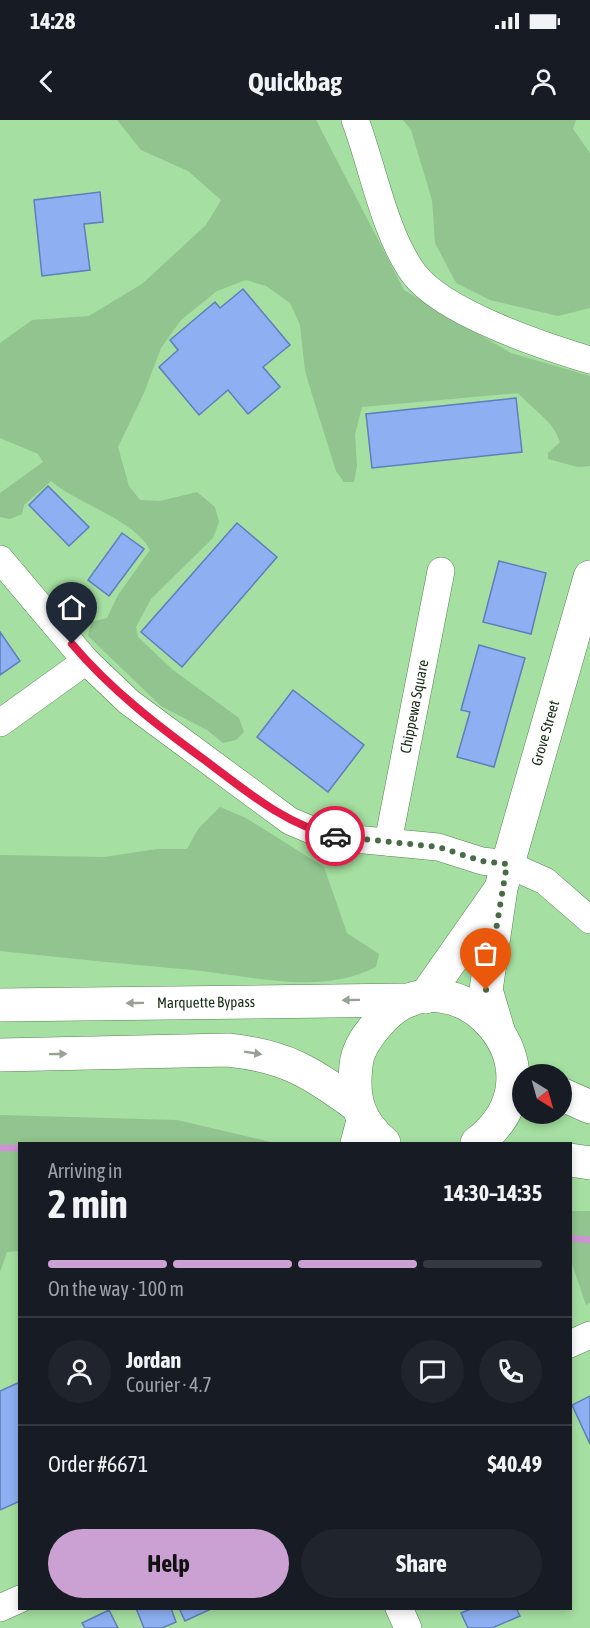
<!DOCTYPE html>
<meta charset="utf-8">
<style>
:root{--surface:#171b24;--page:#20242c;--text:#f1f3f6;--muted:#9ea1a6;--line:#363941;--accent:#caa1d2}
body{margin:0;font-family:"Asap Condensed",sans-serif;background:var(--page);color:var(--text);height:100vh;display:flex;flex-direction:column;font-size:22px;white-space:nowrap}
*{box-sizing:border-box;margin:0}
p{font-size:20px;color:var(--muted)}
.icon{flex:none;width:33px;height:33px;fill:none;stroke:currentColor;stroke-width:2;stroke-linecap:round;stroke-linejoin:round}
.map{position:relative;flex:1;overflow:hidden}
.side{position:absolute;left:18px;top:1022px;width:554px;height:468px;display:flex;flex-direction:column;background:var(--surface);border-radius:0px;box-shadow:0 3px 9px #0003}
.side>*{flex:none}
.needle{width:39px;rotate:143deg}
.buttons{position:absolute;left:512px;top:944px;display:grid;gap:12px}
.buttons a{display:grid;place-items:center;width:60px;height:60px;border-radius:50%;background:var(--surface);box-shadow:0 3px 9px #0003;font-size:30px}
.pin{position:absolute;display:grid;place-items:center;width:51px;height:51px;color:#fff;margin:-62px -26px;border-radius:50% 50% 50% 0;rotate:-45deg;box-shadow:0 0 6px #0007}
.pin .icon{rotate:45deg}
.courier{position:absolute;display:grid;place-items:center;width:60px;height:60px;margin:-30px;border:4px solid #e11d48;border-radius:50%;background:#fff;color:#222;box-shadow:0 2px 8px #0007}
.headline em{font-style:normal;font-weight:700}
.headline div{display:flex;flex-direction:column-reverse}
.headline{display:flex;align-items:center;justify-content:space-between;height:102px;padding:0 30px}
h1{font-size:39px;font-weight:700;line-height:45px}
.bar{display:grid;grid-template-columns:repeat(4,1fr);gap:9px 6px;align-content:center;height:72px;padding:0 30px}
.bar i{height:8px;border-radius:4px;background:var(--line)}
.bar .current{background:var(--accent)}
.bar p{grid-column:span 4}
.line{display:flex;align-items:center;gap:15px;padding:0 30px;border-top:2px solid var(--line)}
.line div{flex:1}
.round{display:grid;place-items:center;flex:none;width:63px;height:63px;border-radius:32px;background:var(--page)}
.cta{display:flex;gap:12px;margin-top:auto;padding:12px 30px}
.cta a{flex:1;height:69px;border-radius:36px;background:var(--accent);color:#111;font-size:24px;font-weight:700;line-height:69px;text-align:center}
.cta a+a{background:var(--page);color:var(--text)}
.status{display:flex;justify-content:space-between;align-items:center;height:42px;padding:0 30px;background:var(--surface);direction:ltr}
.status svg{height:16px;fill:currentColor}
header{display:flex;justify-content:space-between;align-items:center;height:78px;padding:0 30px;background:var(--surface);font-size:27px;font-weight:700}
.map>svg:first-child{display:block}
.green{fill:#91c48e}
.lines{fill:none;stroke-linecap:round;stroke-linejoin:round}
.stream{stroke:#cb95d1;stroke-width:7}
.building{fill:#8db0f2;stroke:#5e7ebc;stroke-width:1.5}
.minor-casing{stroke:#52884f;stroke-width:28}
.major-casing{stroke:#52884f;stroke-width:34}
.highway-casing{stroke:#52884f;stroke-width:34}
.minor{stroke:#fff;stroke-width:27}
.major{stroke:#fff;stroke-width:33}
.highway{stroke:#fff;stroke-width:33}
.oneway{fill:#97a196}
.done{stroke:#496c47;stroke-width:6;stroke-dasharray:0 10.8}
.route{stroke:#e11d48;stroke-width:8}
.labels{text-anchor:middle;stroke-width:4.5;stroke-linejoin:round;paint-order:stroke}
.street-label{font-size:15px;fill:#182e16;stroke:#daf7d8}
</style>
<div class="status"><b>14:28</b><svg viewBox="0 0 49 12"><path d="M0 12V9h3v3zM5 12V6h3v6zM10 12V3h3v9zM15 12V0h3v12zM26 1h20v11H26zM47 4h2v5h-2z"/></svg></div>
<header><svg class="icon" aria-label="back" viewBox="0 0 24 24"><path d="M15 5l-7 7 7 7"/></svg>Quickbag<svg class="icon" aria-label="person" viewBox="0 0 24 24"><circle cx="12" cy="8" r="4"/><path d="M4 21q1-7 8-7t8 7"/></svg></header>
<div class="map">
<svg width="590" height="1508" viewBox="0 0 590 1508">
<rect width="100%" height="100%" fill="#a5dfa1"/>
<path class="green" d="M117,0H316L404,170L511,233L590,256V346L578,347L548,339V333L560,322C553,300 533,290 518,273L362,287L355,315L357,346L354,362H344L336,351L315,284L305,251L300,205L290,183L266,166L246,160L217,171L181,200L161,228L144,273L118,327L129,366L140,380L160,381L197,372L215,387L219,402L213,418L151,479L136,507L138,517L173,550L239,598L244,612L236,620L223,623L207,610L161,586L88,516L91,502L107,498L118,475L150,430C134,399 79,385 51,361L24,385L22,394L10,399L0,397V373L43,342L38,334L0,318V223L32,200L89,196L142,164L206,105L221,80L188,51L141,30Z
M403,0H576L573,9L590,33V188L558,196L490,180L456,163L435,123L432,80L411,10Z
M220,687L246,698L324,747L347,813L379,834L376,847C318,876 253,856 192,850C128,844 64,838 0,831V735L104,737L157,729H187L198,709Z
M0,995L177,1000L275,1023H20L19,1131L7,1132L0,1152Z
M570,1091H590V1183L586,1185L570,1138Z"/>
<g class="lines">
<path class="stream" d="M0,1028H20
M570,1118L590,1120"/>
</g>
<path class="building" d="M100,72L103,102L84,104L90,150L42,156L34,80Z
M243,169L290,225L263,247L280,267L248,294L228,270L199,295L159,247L178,230L170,220L215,182L220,188Z
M516,278L522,332L372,348L366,294Z
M48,366L89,407L69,426L29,385Z
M237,403L277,437L182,547L141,512Z
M122,413L144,429L109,476L88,460Z
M499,441L546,453L531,514L483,502Z
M0,512L20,541L0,555Z
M479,525L525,538L494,647L457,637L470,592L461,590Z
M293,570L364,625L328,672L257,617Z
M20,1262V1381L0,1390V1271Z
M590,1276V1324L572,1285Z
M136,1488H171L176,1502L162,1508H144Z
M179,1488H208L209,1490L185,1501Z
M473,1488H516L520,1496L492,1508H468L461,1493Z
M109,1490L118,1508H85L82,1503Z"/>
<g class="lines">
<g class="minor-casing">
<g id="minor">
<path d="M355,0C373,47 384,113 414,154C444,193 543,226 590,240"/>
<path d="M0,439L86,541L129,582L290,701L316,712L344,718L438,727L482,741L507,744L545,761L590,800"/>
<path d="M0,603L86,541"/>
<path id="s1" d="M388,722L441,451"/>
<path d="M354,1023L361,997"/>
<path d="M570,1224L590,1215"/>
<path d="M0,1488L20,1479"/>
<path d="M399,1488L408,1508"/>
</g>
</g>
<g class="major-casing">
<g id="major">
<path d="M425,877L500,770"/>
<path id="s2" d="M498,910L486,870L501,768L590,457"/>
</g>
</g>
<g class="highway-casing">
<g id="highway">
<path id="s3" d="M0,885L410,880"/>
<path d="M0,935L228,930C285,936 311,952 356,985"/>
<path d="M561,974L590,987"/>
<path d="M384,1023C359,1002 352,979 356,946C357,928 370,912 382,899C454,823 573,950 477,1023"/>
<path d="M570,1040L590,1043"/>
</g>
</g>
<use href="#minor" class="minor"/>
<use href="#major" class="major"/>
<use href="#highway" class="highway"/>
</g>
<defs><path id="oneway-solid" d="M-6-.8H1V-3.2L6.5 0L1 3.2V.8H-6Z" transform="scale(1.5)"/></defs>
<g class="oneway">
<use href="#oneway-solid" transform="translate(351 880) rotate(179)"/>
<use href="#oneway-solid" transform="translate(135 883) rotate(179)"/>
<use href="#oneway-solid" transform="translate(253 933) rotate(9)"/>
<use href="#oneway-solid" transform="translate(58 934) rotate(-1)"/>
</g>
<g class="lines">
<path class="done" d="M335,716L438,727L482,741L507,744L486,870"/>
<path class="route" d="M72,524C111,570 158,606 206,641C246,671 286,705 335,716"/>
</g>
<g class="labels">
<g class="street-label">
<text dy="5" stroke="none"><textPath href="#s1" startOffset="138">Chippewa Square</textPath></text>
<text dy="5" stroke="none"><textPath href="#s2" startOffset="306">Grove Street</textPath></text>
<text dy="5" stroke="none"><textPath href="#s3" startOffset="206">Marquette Bypass</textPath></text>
</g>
</g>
</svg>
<div class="buttons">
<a><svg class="needle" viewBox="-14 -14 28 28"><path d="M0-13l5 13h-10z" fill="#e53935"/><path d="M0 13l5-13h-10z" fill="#9ea1a6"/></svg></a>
</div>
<div class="pin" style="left:486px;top:870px;background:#ea580c"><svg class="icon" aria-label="bag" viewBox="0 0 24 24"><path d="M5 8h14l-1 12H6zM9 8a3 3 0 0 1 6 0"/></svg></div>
<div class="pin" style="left:72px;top:524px;background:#1f2937"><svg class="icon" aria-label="home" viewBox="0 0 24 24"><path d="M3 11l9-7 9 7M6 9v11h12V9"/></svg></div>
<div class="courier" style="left:335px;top:716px"><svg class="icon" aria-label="car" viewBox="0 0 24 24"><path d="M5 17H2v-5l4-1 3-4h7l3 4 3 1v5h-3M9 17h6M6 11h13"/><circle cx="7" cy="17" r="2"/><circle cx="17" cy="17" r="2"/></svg></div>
<section class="side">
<div class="headline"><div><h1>2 min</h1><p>Arriving in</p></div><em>14:30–14:35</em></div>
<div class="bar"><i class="current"></i><i class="current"></i><i class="current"></i><i></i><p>On the way · 100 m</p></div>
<div class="line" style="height:108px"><a class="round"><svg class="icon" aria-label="person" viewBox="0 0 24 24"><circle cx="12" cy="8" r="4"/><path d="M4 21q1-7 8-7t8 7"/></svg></a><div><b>Jordan</b><p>Courier · 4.7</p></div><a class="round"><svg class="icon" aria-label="chat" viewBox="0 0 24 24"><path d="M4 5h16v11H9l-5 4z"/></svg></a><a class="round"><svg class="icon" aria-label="phone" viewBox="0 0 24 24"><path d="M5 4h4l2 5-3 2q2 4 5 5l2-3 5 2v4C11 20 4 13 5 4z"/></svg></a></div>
<div class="line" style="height:78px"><div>Order #6671</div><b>$40.49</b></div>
<div class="cta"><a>Help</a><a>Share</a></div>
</section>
</div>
